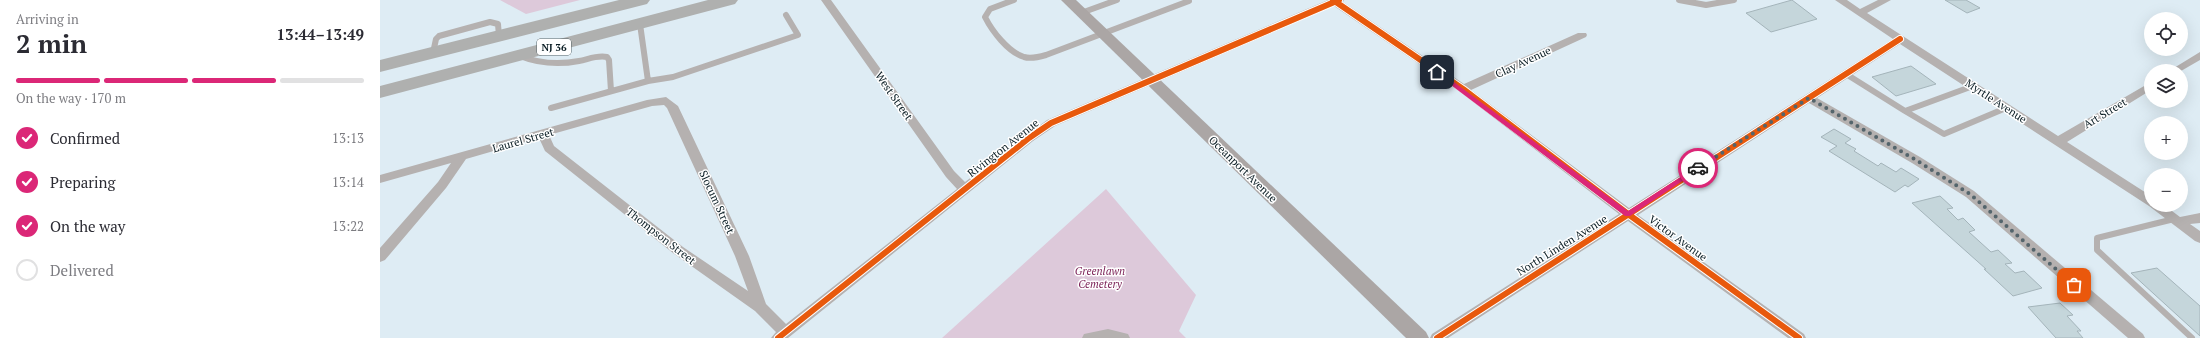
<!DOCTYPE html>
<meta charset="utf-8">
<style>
:root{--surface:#fff;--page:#f2f2f3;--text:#2b2b33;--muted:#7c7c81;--line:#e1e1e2;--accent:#db2777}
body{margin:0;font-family:"PT Serif",serif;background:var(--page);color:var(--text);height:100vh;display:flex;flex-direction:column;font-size:15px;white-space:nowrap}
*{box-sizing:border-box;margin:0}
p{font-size:13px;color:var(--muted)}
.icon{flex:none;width:22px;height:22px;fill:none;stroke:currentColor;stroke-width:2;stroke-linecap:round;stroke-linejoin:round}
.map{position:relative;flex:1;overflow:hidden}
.side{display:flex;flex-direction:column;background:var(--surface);width:380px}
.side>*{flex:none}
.fabs{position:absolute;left:1764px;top:12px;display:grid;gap:8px}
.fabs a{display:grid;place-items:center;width:44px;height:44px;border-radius:50%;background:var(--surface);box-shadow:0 4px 16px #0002;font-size:20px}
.pin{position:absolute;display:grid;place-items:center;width:34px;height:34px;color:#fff;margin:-17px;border-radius:8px;box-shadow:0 2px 6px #0006}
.courier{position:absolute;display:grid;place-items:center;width:40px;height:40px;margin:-20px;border:3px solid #db2777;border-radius:50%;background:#fff;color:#222;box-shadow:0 1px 5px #0007}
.head em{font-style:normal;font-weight:700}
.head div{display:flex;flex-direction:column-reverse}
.head{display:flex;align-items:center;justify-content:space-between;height:68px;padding:0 16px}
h1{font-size:26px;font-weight:700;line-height:30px}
.bar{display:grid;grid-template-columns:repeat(4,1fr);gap:6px 4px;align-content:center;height:48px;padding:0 16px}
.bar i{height:5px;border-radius:3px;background:var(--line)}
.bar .current{background:var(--accent)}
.bar p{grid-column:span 4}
ol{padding:0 16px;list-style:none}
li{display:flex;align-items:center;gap:12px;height:44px}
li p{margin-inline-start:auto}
li .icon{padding:4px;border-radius:50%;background:var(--accent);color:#fff;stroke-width:4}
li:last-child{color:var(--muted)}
li i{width:22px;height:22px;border:2px solid var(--line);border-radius:50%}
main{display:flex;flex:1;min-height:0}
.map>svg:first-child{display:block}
.green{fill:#ddc9da}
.building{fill:#c5d6db;stroke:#a4b4ba}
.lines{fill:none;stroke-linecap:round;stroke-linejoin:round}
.lane{stroke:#b5b1b0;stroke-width:6}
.street{fill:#b5b1b0;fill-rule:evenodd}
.secondary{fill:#aba6a5;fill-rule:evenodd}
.highway{fill:#afb0af;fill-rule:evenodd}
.cycleway-casing{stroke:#fff;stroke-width:8}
.cycleway{stroke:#e8590c;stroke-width:6}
.route{fill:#db2777}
.done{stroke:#54656c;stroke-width:4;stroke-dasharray:0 7.2}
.labels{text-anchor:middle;stroke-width:3;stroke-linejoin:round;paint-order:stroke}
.shield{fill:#fff;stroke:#536065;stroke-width:1}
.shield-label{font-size:10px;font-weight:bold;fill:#091c23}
.street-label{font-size:11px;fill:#091c23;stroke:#fff}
.park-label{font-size:11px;font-style:italic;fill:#7e265a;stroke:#fff}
</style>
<main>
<section class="side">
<div class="head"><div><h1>2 min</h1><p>Arriving in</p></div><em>13:44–13:49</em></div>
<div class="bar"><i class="current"></i><i class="current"></i><i class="current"></i><i></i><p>On the way · 170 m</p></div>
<ol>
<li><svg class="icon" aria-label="check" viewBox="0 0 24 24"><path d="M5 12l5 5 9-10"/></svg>Confirmed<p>13:13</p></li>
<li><svg class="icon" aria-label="check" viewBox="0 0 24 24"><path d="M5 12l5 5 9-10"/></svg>Preparing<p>13:14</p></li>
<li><svg class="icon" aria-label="check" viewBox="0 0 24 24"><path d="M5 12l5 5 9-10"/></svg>On the way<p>13:22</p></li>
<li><i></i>Delivered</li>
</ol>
</section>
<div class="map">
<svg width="1820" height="338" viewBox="0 0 1820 338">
<rect width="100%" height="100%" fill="#deecf4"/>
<path class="green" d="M120,0H200L146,14Z
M726,189L816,295L799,331L806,338H562Z"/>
<path class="building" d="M1412,0L1437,19L1391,32L1366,13Z
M1565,0H1586L1600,8L1587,13Z
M1531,66L1556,84L1516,96L1492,77Z
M1454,129L1471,139L1465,143L1476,149L1474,151L1498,166L1501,163L1516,172L1521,168L1539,179L1528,187L1525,185L1515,192L1449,151L1457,146L1441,137Z
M1560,196L1573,208L1567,209L1578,220L1583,218L1595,230L1589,232L1611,252L1618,250L1632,263L1625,264L1635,273L1644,271L1662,288L1633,296L1604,269H1606L1532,203Z
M1777,268L1820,306V336L1751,273Z
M1680,303L1693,315L1687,316L1701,331H1697L1703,338H1676L1648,307Z"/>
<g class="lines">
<path class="lane" d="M634,0L610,9L605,17C612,31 628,52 644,57C651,59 659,57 666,55L809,1
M1299,0L1326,5L1354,0
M701,13L737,0
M260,24L268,81
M53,53L56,39L59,36L110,22L118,24L119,36
M140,56C160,64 178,65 199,61C209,59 217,55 227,57L229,60L231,91
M1466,74L1525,111L1593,86
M171,108L268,81L293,77L418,35L406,15
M1525,111L1564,134L1626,108
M1794,219L1717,238V250L1812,338"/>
<path class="street" d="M441,0H451L574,171L585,182L667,120L948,0H964L963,2L1084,84L1198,33H1206L1207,35L1206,37L1091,90L1249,208L1513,39L1455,0H1467L1480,9L1498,0H1511L1487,13L1678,136L1771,82V90L1687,142L1771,196V205H1784L1800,217L1820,213V223L1810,224L1820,231V243L1815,241L1769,206L1520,44L1437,98L1540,157L1594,191L1763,334L1765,338H1748L1586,197L1532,163L1429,103L1258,215L1424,334L1426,338H1408L1248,221L1068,338H1050L1052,334L1239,214L1079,91L954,6L675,126L653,141L408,338H391L396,332L375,311L293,253L165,151L159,138L86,159L66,188L5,260L0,262V248L58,182L71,163L0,183V175L267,100L286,97L298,106L369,256L386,304L406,324L577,189L566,177ZM284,105L287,108L355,256L368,291L303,247L174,146L169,135L272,106Z
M1820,52V60L1801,71H1789Z
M728,329L748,334L750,338H702L704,334Z"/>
<path class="secondary" d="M681,0H696L1046,332L1049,338H1026Z"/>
<path class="highway" d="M239,0H270L267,4L0,72V60Z
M328,0H358L355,4L0,98V86Z"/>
<g class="cycleway-casing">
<path id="cycleway" d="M953,0L1083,89L1248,214L1419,338
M398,338L649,138L671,123L959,0
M1057,338L1520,39"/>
</g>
<use href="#cycleway" class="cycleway"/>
</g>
<path class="route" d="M1055,71H1059L1248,211L1316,167L1322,168L1250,216H1245L1055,73Z"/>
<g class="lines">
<path class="done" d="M1318,168L1429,98L1536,160L1590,194L1694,285"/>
</g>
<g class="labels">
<rect class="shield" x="157" y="39" width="34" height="16" rx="3"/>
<g class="shield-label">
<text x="174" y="51">NJ 36</text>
</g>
<g class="street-label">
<text transform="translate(1143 62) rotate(-25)" y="4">Clay Avenue</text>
<text transform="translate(514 96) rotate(55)" y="4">West Street</text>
<text transform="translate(1616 101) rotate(33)" y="4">Myrtle Avenue</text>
<text transform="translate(1725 113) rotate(-31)" y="4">Art Street</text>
<text transform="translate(143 140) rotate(-16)" y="4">Laurel Street</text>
<text transform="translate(623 148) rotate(-38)" y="4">Rivington Avenue</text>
<text transform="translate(863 169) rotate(44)" y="4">Oceanport Avenue</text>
<text transform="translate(337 202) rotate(65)" y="4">Slocum Street</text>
<text transform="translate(281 236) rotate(38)" y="4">Thompson Street</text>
<text transform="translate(1298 238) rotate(36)" y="4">Victor Avenue</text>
<text transform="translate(1182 245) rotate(-32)" y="4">North Linden Avenue</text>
</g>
<g class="park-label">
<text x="720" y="275">Greenlawn<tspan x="720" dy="13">Cemetery</tspan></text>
</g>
</g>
</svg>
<div class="fabs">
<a><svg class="icon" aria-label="locate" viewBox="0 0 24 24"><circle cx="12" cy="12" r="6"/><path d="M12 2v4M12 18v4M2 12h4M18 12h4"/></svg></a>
<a><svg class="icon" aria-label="layers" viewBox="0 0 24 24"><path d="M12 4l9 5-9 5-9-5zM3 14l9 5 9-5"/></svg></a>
<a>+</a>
<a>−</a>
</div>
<div class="pin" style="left:1694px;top:285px;background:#ea580c"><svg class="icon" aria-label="bag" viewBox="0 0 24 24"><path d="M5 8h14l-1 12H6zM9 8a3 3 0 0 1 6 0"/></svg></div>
<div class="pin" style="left:1057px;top:72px;background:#1f2937"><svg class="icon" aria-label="home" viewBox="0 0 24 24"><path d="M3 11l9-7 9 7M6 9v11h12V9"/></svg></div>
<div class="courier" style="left:1318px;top:168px"><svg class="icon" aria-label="car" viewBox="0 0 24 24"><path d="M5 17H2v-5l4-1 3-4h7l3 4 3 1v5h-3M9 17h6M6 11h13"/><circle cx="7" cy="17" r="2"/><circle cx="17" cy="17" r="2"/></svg></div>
</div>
</main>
